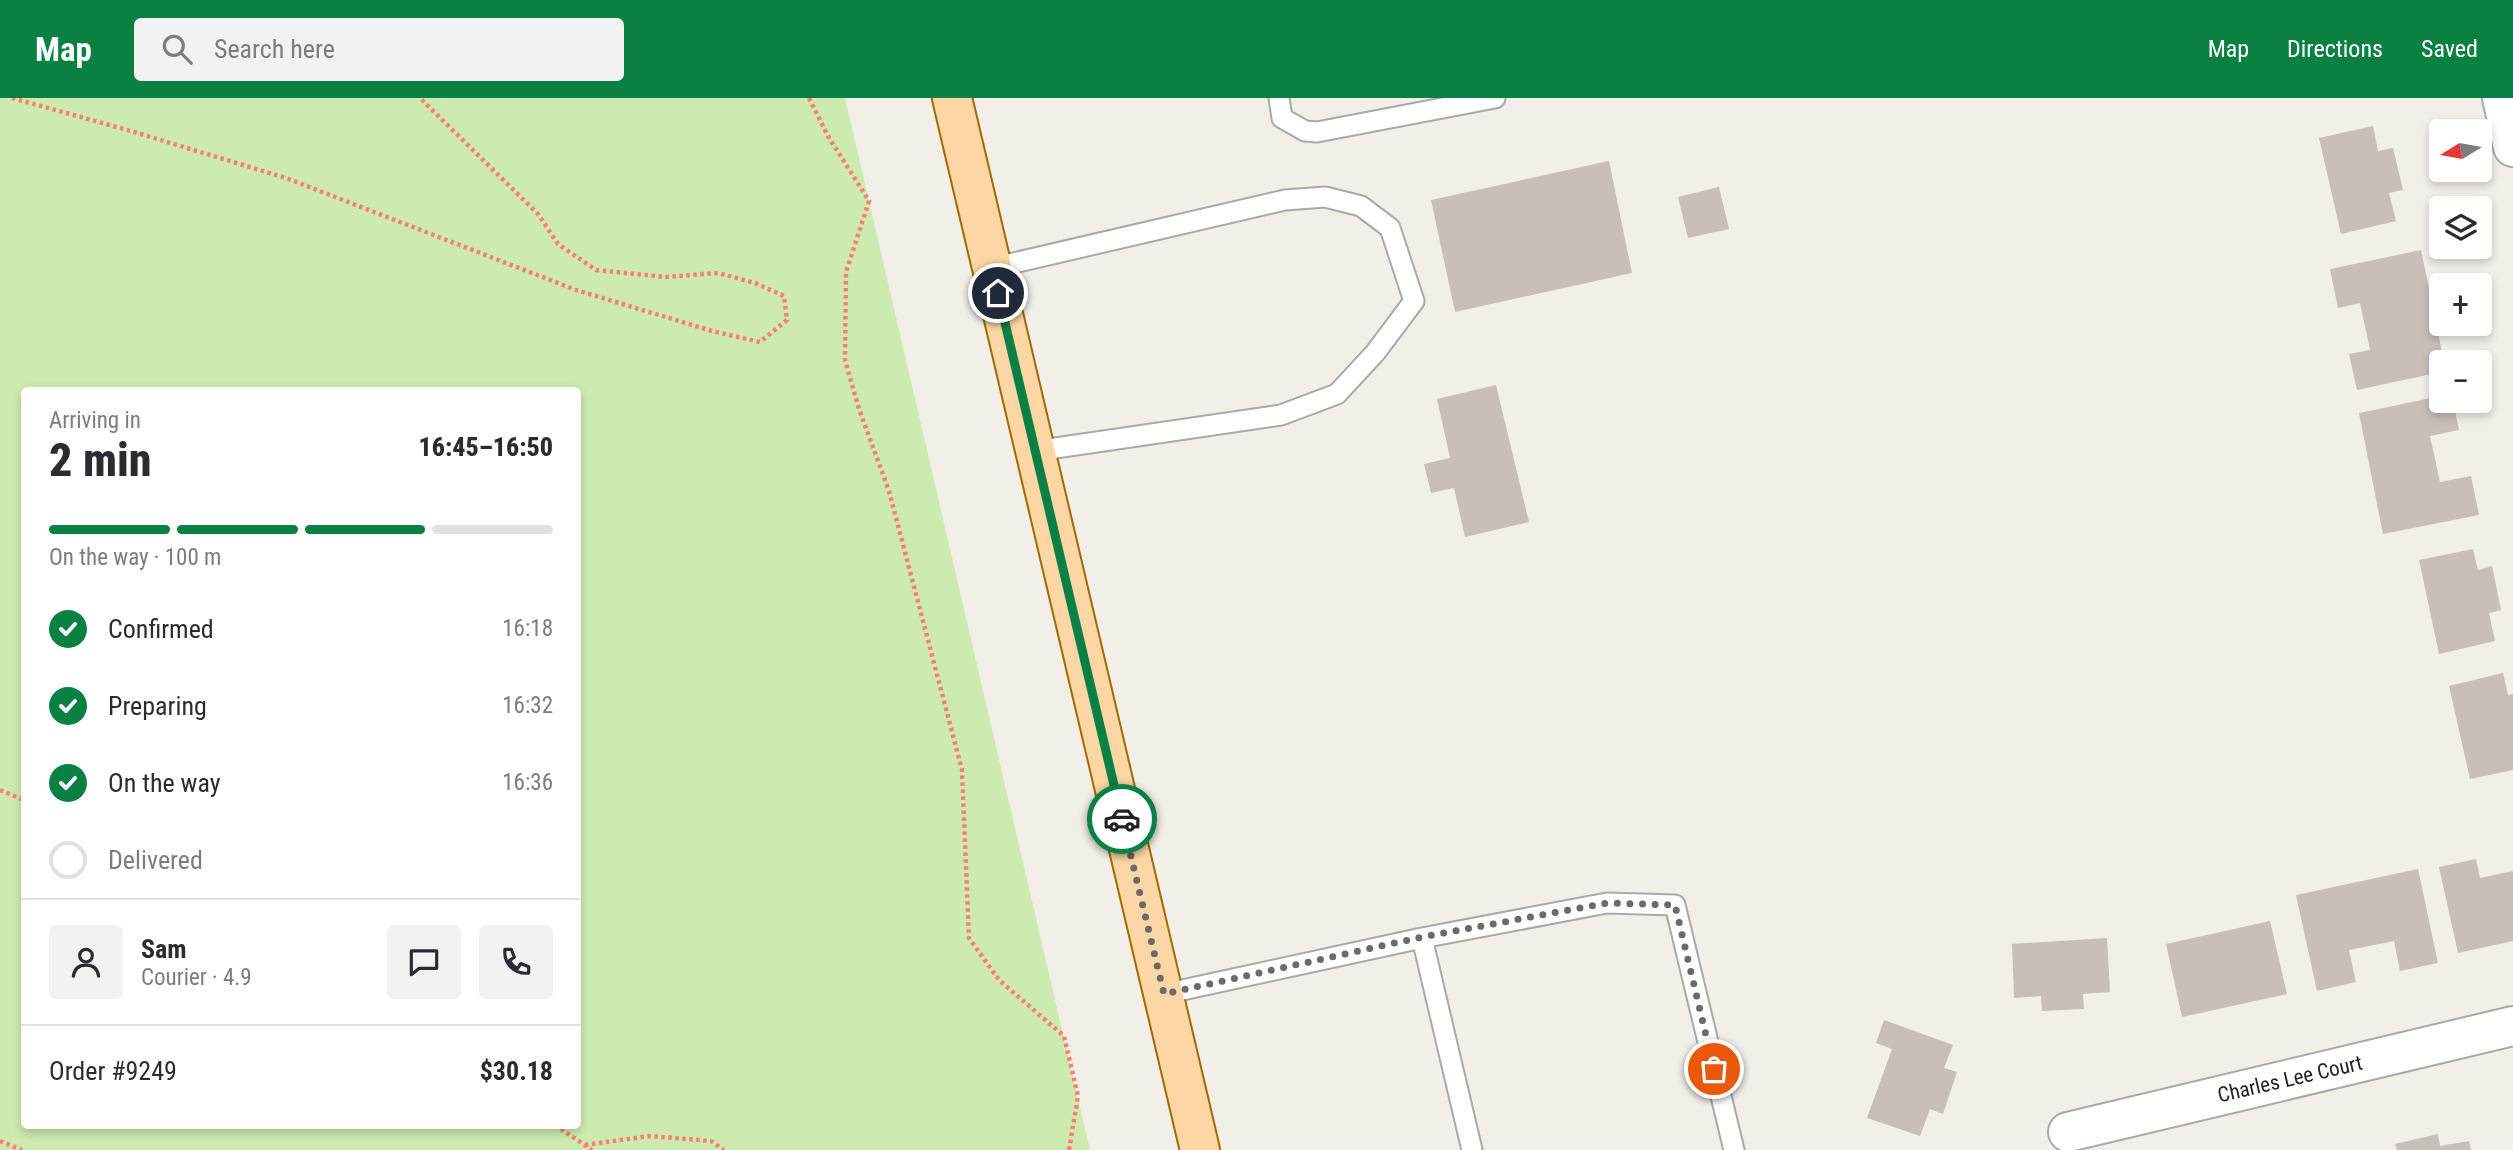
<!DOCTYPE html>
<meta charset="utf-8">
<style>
:root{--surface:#fff;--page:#f2f2f3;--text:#2b2b33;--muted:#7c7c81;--line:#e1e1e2;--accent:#0b8043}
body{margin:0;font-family:"Roboto Condensed",sans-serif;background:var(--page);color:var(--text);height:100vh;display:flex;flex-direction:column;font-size:26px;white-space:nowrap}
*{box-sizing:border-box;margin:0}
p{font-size:23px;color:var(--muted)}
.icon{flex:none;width:38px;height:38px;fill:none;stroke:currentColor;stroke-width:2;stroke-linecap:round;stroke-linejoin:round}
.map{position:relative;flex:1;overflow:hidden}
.sheet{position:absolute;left:21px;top:289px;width:560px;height:742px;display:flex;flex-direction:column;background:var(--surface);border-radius:7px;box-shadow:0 4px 10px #0003}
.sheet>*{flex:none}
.needle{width:46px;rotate:259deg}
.controls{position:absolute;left:2429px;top:21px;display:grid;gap:14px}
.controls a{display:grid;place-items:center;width:63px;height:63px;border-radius:7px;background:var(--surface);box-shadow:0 4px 10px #0003;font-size:35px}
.pin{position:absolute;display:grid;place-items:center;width:60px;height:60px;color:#fff;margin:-30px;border:4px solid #fff;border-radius:50%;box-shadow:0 2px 7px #0007}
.courier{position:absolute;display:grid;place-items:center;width:70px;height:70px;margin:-35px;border:5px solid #0b8043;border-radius:50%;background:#fff;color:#222;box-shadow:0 2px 9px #0007}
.head em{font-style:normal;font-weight:800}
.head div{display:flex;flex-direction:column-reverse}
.head{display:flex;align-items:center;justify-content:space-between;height:119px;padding:0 28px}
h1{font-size:46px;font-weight:800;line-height:52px}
.bar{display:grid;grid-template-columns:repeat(4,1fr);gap:10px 7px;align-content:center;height:84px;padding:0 28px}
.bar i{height:9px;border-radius:5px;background:var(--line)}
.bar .selected{background:var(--accent)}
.bar p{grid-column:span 4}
.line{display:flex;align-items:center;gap:18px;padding:0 28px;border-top:2px solid var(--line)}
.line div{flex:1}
.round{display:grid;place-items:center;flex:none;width:74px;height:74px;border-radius:7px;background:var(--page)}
ol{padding:0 28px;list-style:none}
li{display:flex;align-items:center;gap:21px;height:77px}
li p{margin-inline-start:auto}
li .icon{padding:7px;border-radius:50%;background:var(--accent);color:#fff;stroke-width:4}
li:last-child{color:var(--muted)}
li i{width:38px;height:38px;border:4px solid var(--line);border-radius:50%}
header{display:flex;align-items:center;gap:42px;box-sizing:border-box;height:98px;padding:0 35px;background:var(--accent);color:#fff}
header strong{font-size:33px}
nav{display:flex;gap:38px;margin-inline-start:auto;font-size:24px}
.search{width:490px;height:63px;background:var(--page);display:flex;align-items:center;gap:18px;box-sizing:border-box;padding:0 24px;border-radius:7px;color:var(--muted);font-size:26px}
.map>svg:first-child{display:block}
.grass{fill:#cdebb0;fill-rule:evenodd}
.building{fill:#c7bfb8}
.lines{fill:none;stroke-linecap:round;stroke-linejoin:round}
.service-casing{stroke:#a9a9a9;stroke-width:23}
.minor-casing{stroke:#a9a9a9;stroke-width:42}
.primary-casing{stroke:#a06b00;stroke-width:42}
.path{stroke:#fa8072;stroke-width:4.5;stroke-dasharray:3.5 3.5;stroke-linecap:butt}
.service{stroke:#fff;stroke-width:19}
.minor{stroke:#fff;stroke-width:38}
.primary{stroke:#fcd6a4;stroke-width:38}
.done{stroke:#6b6a68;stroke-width:7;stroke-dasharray:0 12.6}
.route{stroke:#0b8043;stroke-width:9}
.labels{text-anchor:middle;stroke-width:7;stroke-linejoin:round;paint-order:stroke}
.street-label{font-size:21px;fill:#222;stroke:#fff}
</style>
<header>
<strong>Map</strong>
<div class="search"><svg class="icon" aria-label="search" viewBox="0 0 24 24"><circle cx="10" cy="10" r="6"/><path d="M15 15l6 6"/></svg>Search here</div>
<nav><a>Map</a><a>Directions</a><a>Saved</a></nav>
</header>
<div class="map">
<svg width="2513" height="1052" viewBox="0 0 2513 1052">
<rect width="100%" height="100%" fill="#f2efe9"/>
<path class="grass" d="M0,0H845L1090,1052H0ZM24,292H578V1027H24Z"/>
<path class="building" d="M2373,28L2378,53L2393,50L2403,92L2389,95L2396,123L2341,136L2319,40Z
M1609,63L1632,175L1455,214L1431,102Z
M1719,89L1729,131L1688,140L1678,99Z
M2421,152L2444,264H2441V274L2357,292L2349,256L2370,252L2360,205L2338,210L2330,171Z
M1496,287L1529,424L1465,439L1454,390L1431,395L1424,366L1450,360L1437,301Z
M2441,298V303H2453L2459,332L2430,338L2440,384L2471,378L2479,417L2383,436L2359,315Z
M2473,451L2478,472L2492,468L2501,512L2489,515L2495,543L2439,556L2419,462Z
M2503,575L2508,597L2513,596V672L2470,681L2449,588Z
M2476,761L2480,780L2513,773V843L2458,855L2439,769Z
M2418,771L2438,865L2400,873L2394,843L2349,852L2356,884L2317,893L2296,797Z
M2270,823L2287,896L2182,919L2166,846Z
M2107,840L2110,894L2083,896L2084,911L2042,913L2041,898L2014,900L2012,846Z
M1884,922L1953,947L1944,970L1957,974L1943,1016L1930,1011L1920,1038L1867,1020L1892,951L1876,945Z
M2438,1036L2440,1048L2469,1043L2471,1052H2397L2395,1046Z"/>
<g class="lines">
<g class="service-casing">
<path id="service" d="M1279,0L1282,20L1305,33L1317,34L1495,0
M992,170L1285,102L1325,99L1361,108L1390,130L1414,203L1375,255L1337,296L1281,317L1035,353
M1422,840L1607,805L1675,807L1734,1052
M1164,896L1422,840L1472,1052"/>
</g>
<g class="minor-casing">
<path id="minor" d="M2502,0L2513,49
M2068,1034L2513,928"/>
</g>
<g class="primary-casing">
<path id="primary" d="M952,0L1200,1052"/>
</g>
<path class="path" d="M12,0L131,33L286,80L576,192L712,233L760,244L787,222L784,198L755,185L718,175L665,179L596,172L558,146L538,116L420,0
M809,0L828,38L869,103L846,174L845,262L859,311L889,393L962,672L969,840L999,882L1064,938L1078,998L1069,1052
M0,692L24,702
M555,1027L592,1052
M0,1043L22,1052
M585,1047L649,1038L711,1043L724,1052"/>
<use href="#service" class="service"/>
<use href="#minor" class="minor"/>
<use href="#primary" class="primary"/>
</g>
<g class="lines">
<path class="done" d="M1122,721L1164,896L1422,839L1607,805L1675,807L1714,971"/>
<path class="route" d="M998,195L1122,721"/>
</g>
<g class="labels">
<g class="street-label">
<text transform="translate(2290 981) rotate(-13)" y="7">Charles Lee Court</text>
</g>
</g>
</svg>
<div class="controls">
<a><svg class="needle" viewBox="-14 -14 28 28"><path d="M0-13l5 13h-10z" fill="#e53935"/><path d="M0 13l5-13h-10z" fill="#7c7c81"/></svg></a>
<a><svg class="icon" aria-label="layers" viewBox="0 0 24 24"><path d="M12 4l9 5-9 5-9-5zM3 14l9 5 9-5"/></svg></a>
<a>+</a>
<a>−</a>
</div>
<div class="pin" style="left:1714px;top:971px;background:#ea580c"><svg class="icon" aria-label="bag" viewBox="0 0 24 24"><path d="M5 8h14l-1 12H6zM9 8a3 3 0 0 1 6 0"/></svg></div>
<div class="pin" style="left:998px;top:195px;background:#1f2937"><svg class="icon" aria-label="home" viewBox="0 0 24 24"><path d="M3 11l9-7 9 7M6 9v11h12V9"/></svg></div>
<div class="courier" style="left:1122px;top:721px"><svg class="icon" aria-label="car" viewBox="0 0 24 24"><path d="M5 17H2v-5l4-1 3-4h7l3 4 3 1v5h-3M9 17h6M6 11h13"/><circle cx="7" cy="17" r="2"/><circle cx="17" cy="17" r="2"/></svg></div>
<section class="sheet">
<div class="head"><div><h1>2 min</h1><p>Arriving in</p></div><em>16:45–16:50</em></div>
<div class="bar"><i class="selected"></i><i class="selected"></i><i class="selected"></i><i></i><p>On the way · 100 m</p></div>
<ol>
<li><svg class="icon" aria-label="check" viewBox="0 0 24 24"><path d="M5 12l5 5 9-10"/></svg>Confirmed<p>16:18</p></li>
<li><svg class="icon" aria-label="check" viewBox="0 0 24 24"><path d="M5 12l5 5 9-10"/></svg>Preparing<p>16:32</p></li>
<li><svg class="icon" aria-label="check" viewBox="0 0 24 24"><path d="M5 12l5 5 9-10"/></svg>On the way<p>16:36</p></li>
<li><i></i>Delivered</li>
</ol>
<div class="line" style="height:126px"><a class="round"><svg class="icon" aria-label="person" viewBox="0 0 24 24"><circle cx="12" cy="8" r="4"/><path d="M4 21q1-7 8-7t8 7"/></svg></a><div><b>Sam</b><p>Courier · 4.9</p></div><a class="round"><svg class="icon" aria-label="chat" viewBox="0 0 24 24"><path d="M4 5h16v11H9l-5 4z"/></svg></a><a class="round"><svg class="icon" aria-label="phone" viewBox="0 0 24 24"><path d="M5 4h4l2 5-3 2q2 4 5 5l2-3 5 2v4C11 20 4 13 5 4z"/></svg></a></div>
<div class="line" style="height:91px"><div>Order #9249</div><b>$30.18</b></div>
</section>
</div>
